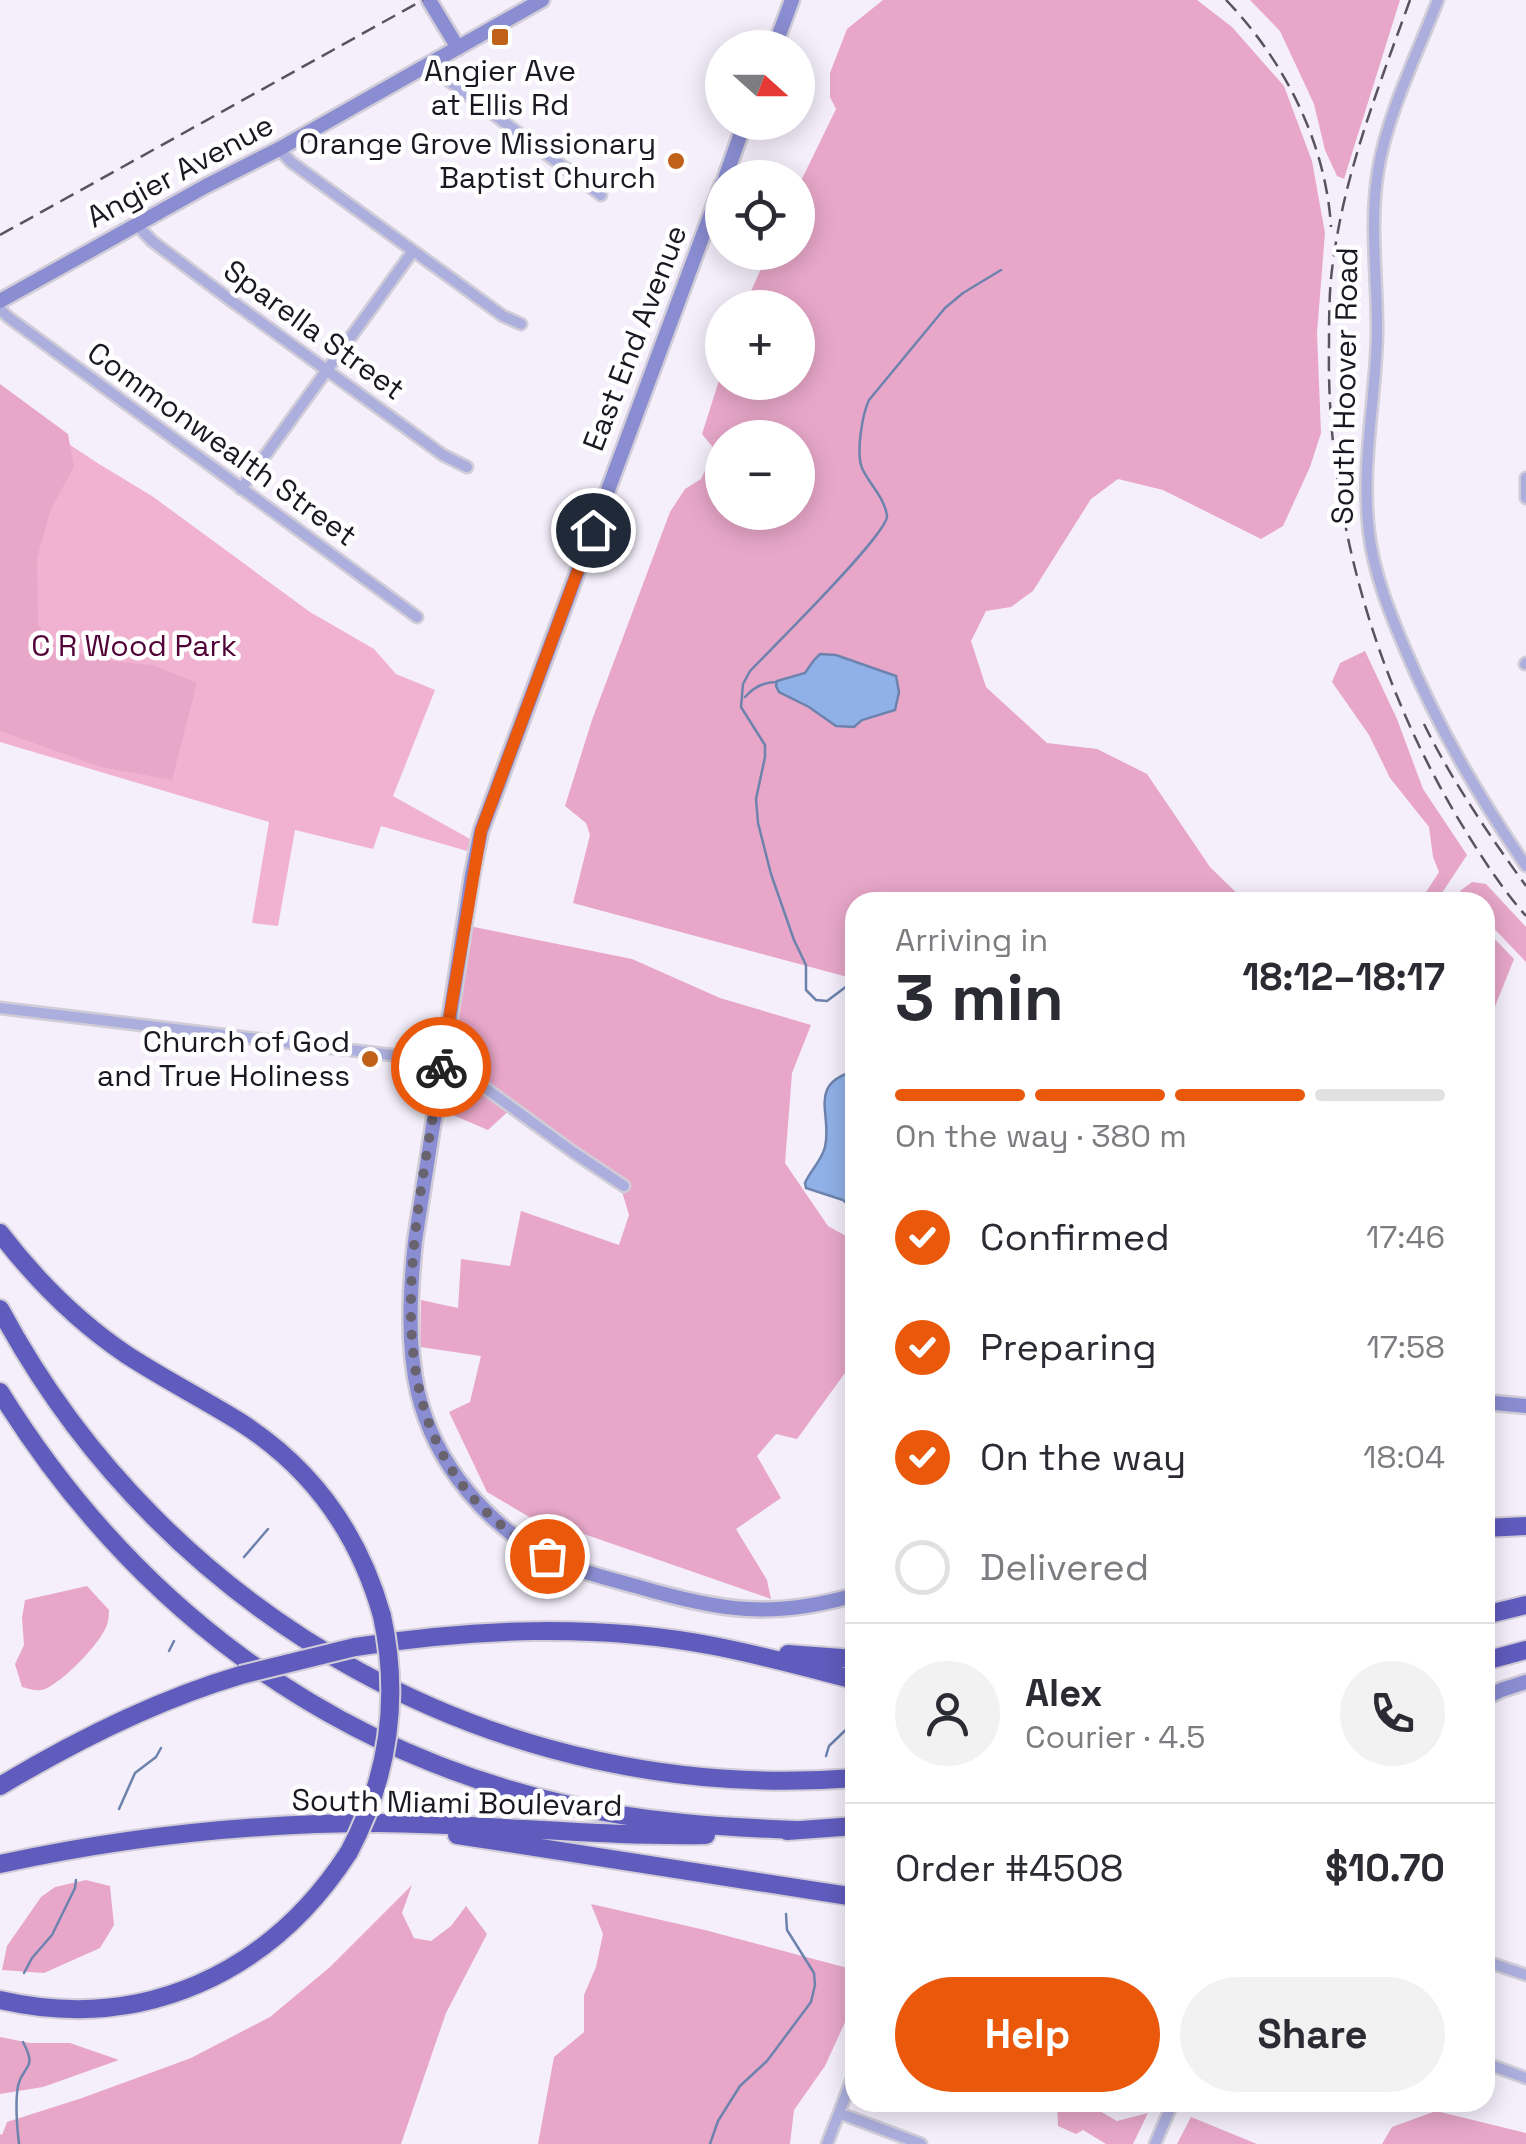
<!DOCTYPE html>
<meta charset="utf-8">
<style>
:root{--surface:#fff;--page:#f2f2f3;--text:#2b2b33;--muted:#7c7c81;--line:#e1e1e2;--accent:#ea580c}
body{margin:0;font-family:"Space Grotesk",sans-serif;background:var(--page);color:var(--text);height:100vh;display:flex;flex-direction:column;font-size:38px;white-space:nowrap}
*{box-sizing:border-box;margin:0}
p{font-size:32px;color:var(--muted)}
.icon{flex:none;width:55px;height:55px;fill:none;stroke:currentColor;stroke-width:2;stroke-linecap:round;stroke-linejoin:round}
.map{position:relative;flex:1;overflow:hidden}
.details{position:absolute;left:845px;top:892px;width:650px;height:1220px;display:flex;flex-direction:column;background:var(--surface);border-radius:30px;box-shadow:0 5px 25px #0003}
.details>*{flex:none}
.needle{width:65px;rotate:111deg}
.fabs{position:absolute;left:705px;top:30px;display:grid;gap:20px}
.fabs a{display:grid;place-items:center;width:110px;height:110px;border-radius:50%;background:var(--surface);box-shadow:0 5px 25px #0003;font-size:50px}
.pin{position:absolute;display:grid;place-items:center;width:85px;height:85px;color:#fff;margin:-42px;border:5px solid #fff;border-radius:50%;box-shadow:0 2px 10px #0007}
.courier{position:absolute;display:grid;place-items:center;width:100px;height:100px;margin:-50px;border:8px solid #ea580c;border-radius:50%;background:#fff;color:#222;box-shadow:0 2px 12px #0007}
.overview em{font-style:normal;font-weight:800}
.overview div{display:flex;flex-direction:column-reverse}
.overview{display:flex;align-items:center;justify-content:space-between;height:170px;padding:0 50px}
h1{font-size:65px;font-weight:800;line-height:75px}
.bar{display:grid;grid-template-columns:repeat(4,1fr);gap:15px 10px;align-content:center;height:120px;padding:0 50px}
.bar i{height:12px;border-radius:8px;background:var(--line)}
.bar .active{background:var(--accent)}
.bar p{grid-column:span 4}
.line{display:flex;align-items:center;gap:25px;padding:0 50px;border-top:2px solid var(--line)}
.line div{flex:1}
.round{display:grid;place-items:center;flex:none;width:105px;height:105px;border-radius:52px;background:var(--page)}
ol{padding:0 50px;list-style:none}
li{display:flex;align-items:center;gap:30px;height:110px}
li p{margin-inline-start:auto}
li .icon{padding:10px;border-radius:50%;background:var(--accent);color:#fff;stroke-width:4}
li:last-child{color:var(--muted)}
li i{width:55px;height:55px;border:5px solid var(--line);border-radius:50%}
.action{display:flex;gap:20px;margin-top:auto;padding:20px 50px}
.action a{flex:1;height:115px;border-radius:60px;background:var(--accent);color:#fff;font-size:40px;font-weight:800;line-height:115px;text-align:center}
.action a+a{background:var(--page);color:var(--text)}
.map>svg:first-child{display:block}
.green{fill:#f1b2d2}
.forest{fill:#e8a7c9;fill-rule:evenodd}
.water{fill:#90b1e8;stroke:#6d83ad;stroke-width:2.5}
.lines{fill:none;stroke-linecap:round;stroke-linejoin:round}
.stream{stroke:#6d83ad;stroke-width:2.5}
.street-casing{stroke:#d1cdd8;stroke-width:15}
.secondary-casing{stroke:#d1cdd8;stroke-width:19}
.highway-casing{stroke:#d1cdd8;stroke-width:22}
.street{stroke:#acafdd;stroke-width:10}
.secondary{stroke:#8a8dd1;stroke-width:14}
.highway{stroke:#605cbe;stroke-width:18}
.rail{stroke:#58535e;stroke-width:2.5;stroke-dasharray:15 8;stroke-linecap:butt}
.highway-bridge-casing{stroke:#d1cdd8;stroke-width:22;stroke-linecap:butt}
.highway-bridge{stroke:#605cbe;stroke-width:18}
.done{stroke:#68636e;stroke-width:10;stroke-dasharray:0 18}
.route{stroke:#ea580c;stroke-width:12}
.poi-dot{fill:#c06119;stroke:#fff;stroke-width:4}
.labels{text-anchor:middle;stroke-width:9;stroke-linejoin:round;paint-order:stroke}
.poi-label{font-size:30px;fill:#1c1822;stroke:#fff;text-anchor:end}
.street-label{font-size:30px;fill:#1c1822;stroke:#fff}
.park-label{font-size:30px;fill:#510337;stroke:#fff}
</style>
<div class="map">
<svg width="1526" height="2144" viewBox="0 0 1526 2144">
<rect width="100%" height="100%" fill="#f4effb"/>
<path class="green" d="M8,404L99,464L152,496L310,612L374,649L396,674L435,690L393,796L470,839L467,851L381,826L373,849L295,830L278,926L252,923L269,822L0,742V409Z"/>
<path class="forest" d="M883,0H1197L1232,27L1284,86L1312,161L1325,233L1317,333L1321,433L1310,467L1283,526L1261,539L1163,490L1118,479L1091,499L1033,591L1011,607L986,611L971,641L986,687L1047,743L1097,749L1147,774L1210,867L1246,902H855V979L573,903L590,835L586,823L565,806L592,720L670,512L685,489L701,479L715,450L702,434L722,371V382H798V308L744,307L768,253L798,252V187L836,109L830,97V73L847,29ZM722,438H798V512H722Z
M1250,0H1400L1344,179L1337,176L1325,150L1314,104L1280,31Z
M0,384L68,434L74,467L51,509L37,558L38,625L61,648L101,660L153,665L197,683L172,780L101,767L0,731Z
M1365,651L1397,719L1423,789L1467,855L1436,902H1366L1421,900L1439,872L1433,857L1429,827L1390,778L1369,735L1332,682L1340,663Z
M1472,882L1486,884L1526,927V962L1485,919V902H1471L1460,891Z
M469,926L632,959L720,998L811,1025L792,1073L785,1163L828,1226L855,1241V1378L845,1373L797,1439L776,1434L757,1456L781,1498L736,1529L767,1580L771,1599L584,1534L548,1528L487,1492L449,1412L470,1402L481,1356L420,1347L421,1300L458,1308L461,1259L510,1266L521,1211L619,1245L629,1215L618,1178L515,1105L488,1130L441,1110Z
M1485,929L1514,959L1494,1009L1485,1004Z
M87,1586L109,1610C109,1619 108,1625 103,1633C94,1649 62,1682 45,1689C37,1692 30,1689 22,1687L15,1664L24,1645L22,1618L25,1600Z
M86,1880L110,1886L114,1925L100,1948L44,1973L2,1970L7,1946L41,1897L55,1887Z
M412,1885L402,1913L414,1938L431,1941L451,1926L466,1906L487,1934L446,2013L401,2144H0V2134L2,2135L7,2122L82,2098L191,2058L270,2017L330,1967Z
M591,1904L705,1930L855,1970V2009L846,2020L825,2066L794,2110L790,2144H538L554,2057L584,2032V1995L596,1967L603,1934Z
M0,2037L30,2043H70L119,2060L43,2087L0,2094Z
M1057,2103H1086L1117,2121L1148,2113L1133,2144H1106L1083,2130L1076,2134L1058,2126Z
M1436,2111L1526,2133V2144H1382L1392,2127Z
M1191,2117L1257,2144H1177Z"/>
<path class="water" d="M820,654L836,655L896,676L899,692L895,710L862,720L854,727L836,726L809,707L779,692L776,686L777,681L805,673L814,660Z
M855,1071V1211L843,1200L806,1188L805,1183C810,1171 822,1160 825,1147C833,1115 806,1084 855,1071Z"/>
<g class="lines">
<path class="stream" d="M745,697C754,687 763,682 776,682
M855,980L827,1001L816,1000L806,990V965L794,940L771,874L758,823L756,799L765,757V745L741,707L743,684L750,671C769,651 888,534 887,516C885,498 869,484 862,468C856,453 862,415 869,400L945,308L963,293L1001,270
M244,1557L268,1529
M169,1651L174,1641
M826,1756L829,1746L855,1721
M119,1809L135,1773L156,1757L161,1748
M24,1973L32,1958L52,1935L75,1888L76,1880
M19,2144C17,2127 15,2103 18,2086C23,2064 38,2070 23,2042
M710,2144L718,2121L740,2086L767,2061L811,2002L815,1985L814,1973L787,1930L786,1914"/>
<g class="street-casing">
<path id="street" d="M1438,0C1418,52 1386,117 1378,171C1369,226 1378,282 1377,337C1375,404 1361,465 1369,533C1374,574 1389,611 1405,649C1439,729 1477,794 1526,866
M428,65L601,195
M279,149L291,162L503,316L521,324
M137,225L152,241L229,299L443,455L467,467
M0,309L8,317L417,617
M1526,478V498
M241,489L413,251
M1525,664L1526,663
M0,1008L442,1061L455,1066L573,1152L624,1186
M1485,1961L1526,1975
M1485,2063L1526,2078
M839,2113L855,2071
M827,2144L839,2113L921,2144
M1155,2144L1173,2102"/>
</g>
<g class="secondary-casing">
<path id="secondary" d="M429,0L458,48
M774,48L792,0
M725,178L745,122
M722,184L481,831L472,875L415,1241C410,1291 407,1344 418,1393C435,1464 487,1527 553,1559C580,1572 610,1579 639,1587C720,1611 773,1619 855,1595
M0,301L206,186L279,149L542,0
M1485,1402L1526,1406
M1485,1698L1501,1690L1526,1682"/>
</g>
<g class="highway-casing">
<path id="highway" d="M0,1233C36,1280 78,1322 127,1355C164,1379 203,1399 240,1422C312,1468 359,1534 382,1616
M0,1309C166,1620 503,1806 855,1778
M0,1392C131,1603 324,1750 569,1805C643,1822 719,1827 795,1830
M1485,1528L1526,1526
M1485,1615L1526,1605
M355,1647C474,1629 595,1623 714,1646C761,1655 808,1668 855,1680
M788,1654L855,1659
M1485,1661L1526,1650
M0,1786C75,1741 156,1700 241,1675
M787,1831L855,1826
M457,1835L855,1897
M0,1864C124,1837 252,1823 379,1823C488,1824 597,1837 706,1835
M0,2000C143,2033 271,1973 349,1852"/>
</g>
<use href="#street" class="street"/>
<use href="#secondary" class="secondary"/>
<use href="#highway" class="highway"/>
<path class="rail" d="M1226,0C1284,60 1326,143 1331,227
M1410,0C1379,86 1345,171 1333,262C1329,289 1329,318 1329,345C1326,507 1372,670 1453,810C1475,847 1498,884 1526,916
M0,235L423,0
M1424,724C1452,781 1489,835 1526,886"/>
<g class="highway-bridge-casing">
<path id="highway-bridge" d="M241,1675L355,1647
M349,1852C388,1778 400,1698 382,1616"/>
</g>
<use href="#highway-bridge" class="highway-bridge"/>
</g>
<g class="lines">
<path class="done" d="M441,1067C414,1243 355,1450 547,1556"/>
<path class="route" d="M441,1067L481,831L593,530"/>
</g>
<g class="poi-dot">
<rect x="490" y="27" width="20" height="20" rx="5"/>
<circle cx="676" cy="161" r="10"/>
<circle cx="370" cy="1059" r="10"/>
</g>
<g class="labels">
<g class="poi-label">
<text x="500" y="81" text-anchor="middle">Angier Ave<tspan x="500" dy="34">at Ellis Rd</tspan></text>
<text x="656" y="154">Orange Grove Missionary<tspan x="656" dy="34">Baptist Church</tspan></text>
<text x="350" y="1052">Church of God<tspan x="350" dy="34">and True Holiness</tspan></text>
</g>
<g class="street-label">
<text transform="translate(180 171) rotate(-28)" y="10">Angier Avenue</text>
<text transform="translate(314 330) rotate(36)" y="10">Sparella Street</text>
<text transform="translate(635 338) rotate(-69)" y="10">East End Avenue</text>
<text transform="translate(1345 386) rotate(-89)" y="10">South Hoover Road</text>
<text transform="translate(222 444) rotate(36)" y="10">Commonwealth Street</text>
<text transform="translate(457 1803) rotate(1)" y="10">South Miami Boulevard</text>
</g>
<g class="park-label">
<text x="134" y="656">C R Wood Park</text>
</g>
</g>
</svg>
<div class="fabs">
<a><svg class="needle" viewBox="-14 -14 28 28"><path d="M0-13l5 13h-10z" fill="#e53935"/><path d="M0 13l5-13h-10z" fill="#7c7c81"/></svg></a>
<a><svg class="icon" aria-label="locate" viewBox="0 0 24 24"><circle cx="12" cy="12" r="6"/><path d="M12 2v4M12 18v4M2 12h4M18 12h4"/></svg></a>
<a>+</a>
<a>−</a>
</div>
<div class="pin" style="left:547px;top:1556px;background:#ea580c"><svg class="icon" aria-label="bag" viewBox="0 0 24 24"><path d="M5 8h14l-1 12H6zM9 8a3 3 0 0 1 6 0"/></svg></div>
<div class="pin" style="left:593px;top:530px;background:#1f2937"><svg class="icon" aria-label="home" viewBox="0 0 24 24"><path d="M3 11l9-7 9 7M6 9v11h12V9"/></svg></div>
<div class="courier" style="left:441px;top:1067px"><svg class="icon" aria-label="bike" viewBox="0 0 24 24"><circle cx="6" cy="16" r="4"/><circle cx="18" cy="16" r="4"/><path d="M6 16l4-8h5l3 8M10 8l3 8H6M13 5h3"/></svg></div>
<section class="details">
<div class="overview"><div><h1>3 min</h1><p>Arriving in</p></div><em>18:12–18:17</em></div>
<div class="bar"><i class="active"></i><i class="active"></i><i class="active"></i><i></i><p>On the way · 380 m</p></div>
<ol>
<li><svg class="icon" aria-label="check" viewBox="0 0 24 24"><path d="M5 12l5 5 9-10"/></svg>Confirmed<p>17:46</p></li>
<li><svg class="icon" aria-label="check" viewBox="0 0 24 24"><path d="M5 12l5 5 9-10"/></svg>Preparing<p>17:58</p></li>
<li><svg class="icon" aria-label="check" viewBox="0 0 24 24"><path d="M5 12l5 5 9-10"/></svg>On the way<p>18:04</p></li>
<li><i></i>Delivered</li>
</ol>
<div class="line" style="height:180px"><a class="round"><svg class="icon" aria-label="person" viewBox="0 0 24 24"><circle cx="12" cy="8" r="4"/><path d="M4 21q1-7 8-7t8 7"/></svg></a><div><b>Alex</b><p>Courier · 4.5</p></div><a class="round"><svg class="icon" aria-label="phone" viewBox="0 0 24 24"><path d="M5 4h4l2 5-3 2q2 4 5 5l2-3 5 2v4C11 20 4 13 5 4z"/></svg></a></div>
<div class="line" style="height:130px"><div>Order #4508</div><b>$10.70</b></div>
<div class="action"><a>Help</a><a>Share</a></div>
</section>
</div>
